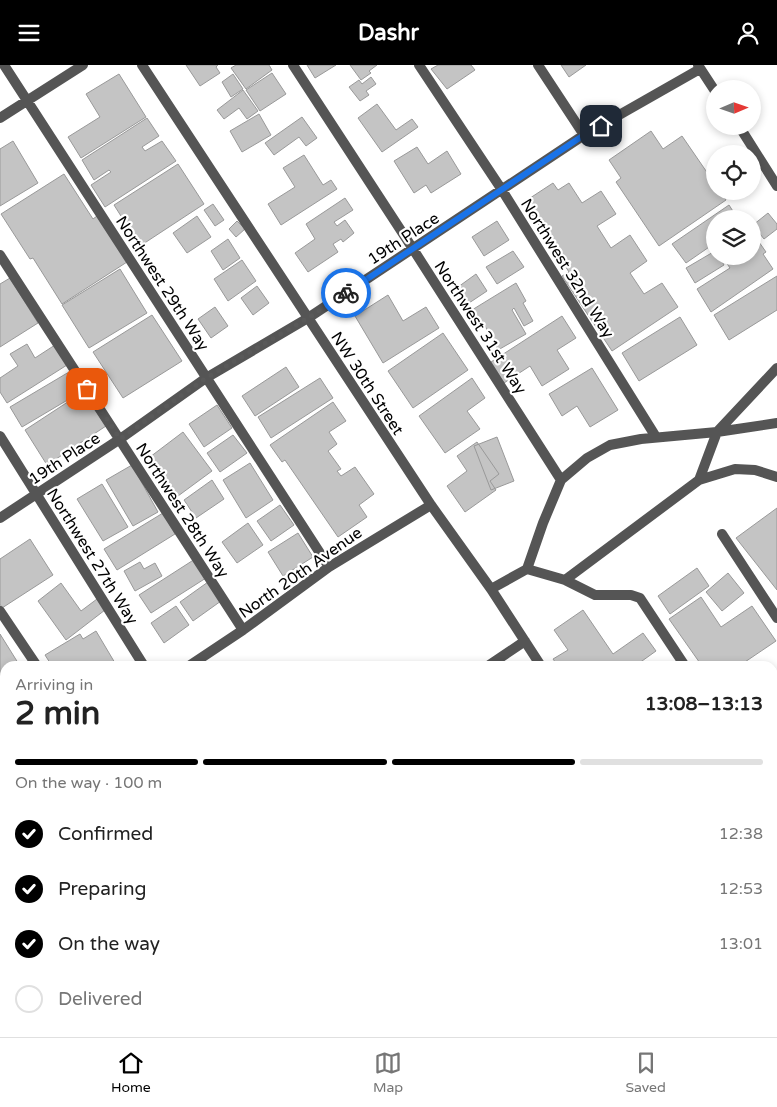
<!DOCTYPE html>
<meta charset="utf-8">
<style>
:root{--surface:#fff;--page:#f6f6f6;--text:#222;--muted:#767676;--line:#e0e0e0;--accent:#000}
body{margin:0;font-family:"Varela Round",sans-serif;background:var(--page);color:var(--text);height:100vh;display:flex;flex-direction:column;font-size:19px;white-space:nowrap}
*{box-sizing:border-box;margin:0}
p{font-size:16px;color:var(--muted)}
.icon{flex:none;width:28px;height:28px;fill:none;stroke:currentColor;stroke-width:2;stroke-linecap:round;stroke-linejoin:round}
.map{position:relative;flex:1;overflow:hidden}
.side{position:absolute;left:0px;top:596px;width:778px;height:376px;display:flex;flex-direction:column;background:var(--surface);border-radius:15px 15px 0 0;box-shadow:0 2px 8px #0003}
.side>*{flex:none}
.needle{width:32px;rotate:88deg}
.controls{position:absolute;left:706px;top:15px;display:grid;gap:10px}
.controls a{display:grid;place-items:center;width:55px;height:55px;border-radius:50%;background:var(--surface);box-shadow:0 2px 8px #0003;font-size:25px}
.pin{position:absolute;display:grid;place-items:center;width:42px;height:42px;color:#fff;margin:-21px;border-radius:10px;box-shadow:0 2px 8px #0006}
.courier{position:absolute;display:grid;place-items:center;width:50px;height:50px;margin:-25px;border:4px solid #1a73e8;border-radius:50%;background:#fff;color:#222;box-shadow:0 1px 6px #0007}
.summary em{font-style:normal;font-weight:700}
.summary div{display:flex;flex-direction:column-reverse}
.summary{display:flex;align-items:center;justify-content:space-between;height:85px;padding:0 15px}
h1{font-size:32px;font-weight:700;line-height:38px}
.bar{display:grid;grid-template-columns:repeat(4,1fr);gap:8px 5px;align-content:center;height:60px;padding:0 15px}
.bar i{height:6px;border-radius:4px;background:var(--line)}
.bar .selected{background:var(--accent)}
.bar p{grid-column:span 4}
ol{padding:0 15px;list-style:none}
li{display:flex;align-items:center;gap:15px;height:55px}
li p{margin-inline-start:auto}
li .icon{padding:5px;border-radius:50%;background:var(--accent);color:#fff;stroke-width:4}
li:last-child{color:var(--muted)}
li i{width:28px;height:28px;border:2px solid var(--line);border-radius:50%}
header{display:flex;justify-content:space-between;align-items:center;height:65px;padding:0 15px;background:var(--accent);color:#fff;font-size:22px;font-weight:700}
.tab-bar{display:flex;justify-content:space-around;align-items:center;height:70px;border-top:1px solid var(--line);background:var(--surface);font-size:14px;color:var(--muted)}
.tab-bar a{display:grid;justify-items:center;gap:2px}
.tab-bar .selected{color:var(--accent)}
.map>svg:first-child{display:block}
.building{fill:#c4c4c4;stroke:#999}
.lines{fill:none;stroke-linecap:round;stroke-linejoin:round}
.minor{stroke:#555;stroke-width:10}
.done{stroke:#595959;stroke-width:5;stroke-dasharray:0 9}
.route{stroke:#1a73e8;stroke-width:6}
.labels{text-anchor:middle;stroke-width:4.5;stroke-linejoin:round;paint-order:stroke}
.street-label{font-size:16px;fill:#000;stroke:#fff}
</style>
<header><svg class="icon" aria-label="menu" viewBox="0 0 24 24"><path d="M4 6h16M4 12h16M4 18h16"/></svg>Dashr<svg class="icon" aria-label="person" viewBox="0 0 24 24"><circle cx="12" cy="8" r="4"/><path d="M4 21q1-7 8-7t8 7"/></svg></header>
<div class="map">
<svg width="777" height="972" viewBox="0 0 777 972">
<rect width="100%" height="100%" fill="#fff"/>
<path class="building" d="M186,0H218L216,2L220,8L200,21Z
M236,0H269L272,5L246,24L231,3Z
M307,0H336L315,13Z
M350,0H377L369,6L371,8L361,15Z
M438,0H471L475,5L447,24L431,4Z
M561,0H586L569,12Z
M272,8L286,29L260,46L246,25Z
M119,9L146,52L81,93L68,72L100,52L86,29Z
M233,9L243,24L231,32L222,17Z
M371,12L376,19L366,26L369,30L360,36L349,22L359,15L362,19Z
M243,25L258,46L247,54L239,43L224,54L217,45Z
M377,39L396,65L412,54L418,62L382,87L358,53Z
M259,49L271,70L242,87L230,66Z
M302,52L317,73L306,81L299,72L274,90L265,78Z
M147,53L159,71L142,82L145,86L162,76L176,96L105,142L91,120L111,107L109,105L94,115L82,95Z
M651,66L663,84L682,71L715,119V126H720L726,135L659,181L616,117L621,113L609,95Z
M13,76L38,118L0,141V84Z
M417,82L428,99L447,86L461,109L431,128L426,120L414,128L394,96Z
M304,90L323,120L331,115L337,124L281,160L268,139L295,122L283,103Z
M178,99L204,139L140,181L114,140Z
M64,109L93,154L97,151L127,197L62,239L33,193L30,194L1,149Z
M553,118L558,125L569,118L582,138L601,126L616,149L597,161L611,183L630,170L647,196L630,208L644,229L662,218L678,242L612,286L562,211L569,207L524,137Z
M345,133L353,145L334,157L337,161L345,155L354,168L343,177L341,174L333,179L338,187L308,207L295,188L315,174L306,159Z
M213,139L224,155L215,161L204,145Z
M729,140L738,154H715V178L686,198L672,179Z
M768,148L777,159V164L764,174L753,160Z
M197,151L211,172L187,188L173,168Z
M237,156L245,164L236,172L229,164Z
M497,156L509,175L484,191L472,172Z
M752,167L766,187L763,189L773,204L711,247L697,224L730,203L722,191H752Z
M228,174L240,193L223,205L211,186Z
M513,186L524,202L497,219L486,202Z
M715,186V191H719L724,200L695,218L686,203Z
M242,195L256,216L228,236L214,214Z
M120,204L147,248L89,283L62,240Z
M476,209L487,226L469,238L458,222Z
M777,211V245L729,275L714,250Z
M10,213L38,258L0,282V219Z
M516,218L526,236L523,238L533,256L524,261L514,243L512,245L526,269L498,285L485,261L478,265L467,248Z
M257,221L269,238L253,250L241,233Z
M388,230L403,256L426,242L439,263L383,298L355,251Z
M215,242L228,261L211,273L198,254Z
M152,250L182,296L123,333L93,287Z
M562,251L576,273L557,285L569,304L542,321L530,301L504,318L491,297Z
M680,252L697,280L639,316L622,288Z
M443,268L468,305L413,343L388,306Z
M27,279L35,293L55,280L67,300L7,338L0,327V313L18,301L10,289Z
M286,302L299,322L255,351L242,331Z
M592,303L618,345L590,362L577,341L562,351L549,329Z
M69,307L81,327L22,362L10,342Z
M320,313L333,333L271,373L258,352Z
M472,313L485,333L467,346L480,364L445,388L419,351Z
M83,327L106,361L47,400L25,365Z
M333,337L346,356L329,367L337,379L328,386L341,404L337,406L341,411L355,402L374,429L359,440L367,452L338,472L285,395L282,397L270,380Z
M217,340L232,363L204,382L189,359Z
M183,367L212,406L178,431L150,392Z
M233,370L247,388L220,407L207,388Z
M497,372L514,416L491,425L474,381Z
M477,377L499,409L490,416L496,425L465,447L447,421L467,406L457,391Z
M250,398L273,435L246,453L223,415Z
M132,400L158,447L133,461L106,415Z
M212,415L224,434L196,453L184,435Z
M102,419L128,462L103,476L77,434Z
M280,440L294,460L271,476L257,456Z
M777,443V525L736,473Z
M163,448L175,469L117,505L104,484Z
M248,458L263,480L237,498L222,477Z
M298,468L313,492L283,511L268,487Z
M30,474L53,510L2,543L0,539V494Z
M195,494L206,513L151,548L139,530Z
M140,497L144,504L155,498L162,511L135,526L124,506Z
M697,503L709,521L670,549L658,531Z
M728,508L744,528L722,546L706,527Z
M208,517L221,536L193,556L180,537Z
M61,518L81,546L97,534L105,545L66,575L38,536Z
M701,532L721,562L752,541L776,576L739,601H702L669,554Z
M176,541L189,560L164,578L151,558Z
M583,545L613,589L643,568L656,586L635,601H558L553,594L568,585L554,565Z
M96,566L115,598L109,601H52L45,590L80,569L83,574Z
M0,569L20,601H5V617L0,620Z
M777,611V649L772,652V615Z
M5,623V685L0,688V626Z
M777,781V817L772,820V784Z
M777,851V912H776L772,907V854Z
M189,968H235L229,972H182Z
M240,968H260L262,972H233Z
M418,968H444L438,972H422Z
M451,968H496L489,972H445Z
M540,968H583L577,972H543Z
M591,968H627L630,972H584Z
M664,968H689L682,972H667Z
M698,968H740L733,972H691Z"/>
<g class="lines">
<path class="minor" d="M4,0L329,502
M142,0L431,440L491,524L541,601
M293,0L413,184L561,415
M419,0L502,125L656,372
M538,0L584,70
M698,0L715,26
M0,53L83,0
M739,61L777,121
M0,190L243,565
M0,371L144,601
M699,415L717,367L777,303
M0,453L120,374L206,313L308,253L584,70L700,4
M722,469L777,553
M527,504L543,458L561,415L587,393L610,380L641,374L717,367L777,358
M565,515L699,415L735,404L755,405L777,412
M491,524L527,504L565,515L595,530H631L640,533L685,601
M0,546L37,601
M189,601L243,565L329,502L431,440
M488,601L525,576
M772,685L777,682
M0,715L5,713
M772,734L777,741
M400,968L403,972
M529,968L532,972
M647,968L650,972
M772,968L775,972
M345,972L352,968"/>
</g>
<g class="lines">
<path class="done" d="M87,324L120,374L206,313L308,253L346,228"/>
<path class="route" d="M346,228L584,70L601,61"/>
</g>
<g class="labels">
<g class="street-label">
<text transform="translate(403 173) rotate(-33)" y="6">19th Place</text>
<text transform="translate(568 203) rotate(58)" y="6">Northwest 32nd Way</text>
<text transform="translate(163 218) rotate(57)" y="6">Northwest 29th Way</text>
<text transform="translate(481 262) rotate(57)" y="6">Northwest 31st Way</text>
<text transform="translate(368 318) rotate(57)" y="6">NW 30th Street</text>
<text transform="translate(64 393) rotate(-33)" y="6">19th Place</text>
<text transform="translate(183 445) rotate(57)" y="6">Northwest 28th Way</text>
<text transform="translate(93 491) rotate(58)" y="6">Northwest 27th Way</text>
<text transform="translate(300 507) rotate(-35)" y="6">North 20th Avenue</text>
</g>
</g>
</svg>
<div class="controls">
<a><svg class="needle" viewBox="-14 -14 28 28"><path d="M0-13l5 13h-10z" fill="#e53935"/><path d="M0 13l5-13h-10z" fill="#767676"/></svg></a>
<a><svg class="icon" aria-label="locate" viewBox="0 0 24 24"><circle cx="12" cy="12" r="6"/><path d="M12 2v4M12 18v4M2 12h4M18 12h4"/></svg></a>
<a><svg class="icon" aria-label="layers" viewBox="0 0 24 24"><path d="M12 4l9 5-9 5-9-5zM3 14l9 5 9-5"/></svg></a>
</div>
<div class="pin" style="left:87px;top:324px;background:#ea580c"><svg class="icon" aria-label="bag" viewBox="0 0 24 24"><path d="M5 8h14l-1 12H6zM9 8a3 3 0 0 1 6 0"/></svg></div>
<div class="pin" style="left:601px;top:61px;background:#1f2937"><svg class="icon" aria-label="home" viewBox="0 0 24 24"><path d="M3 11l9-7 9 7M6 9v11h12V9"/></svg></div>
<div class="courier" style="left:346px;top:228px"><svg class="icon" aria-label="bike" viewBox="0 0 24 24"><circle cx="6" cy="16" r="4"/><circle cx="18" cy="16" r="4"/><path d="M6 16l4-8h5l3 8M10 8l3 8H6M13 5h3"/></svg></div>
<section class="side">
<div class="summary"><div><h1>2 min</h1><p>Arriving in</p></div><em>13:08–13:13</em></div>
<div class="bar"><i class="selected"></i><i class="selected"></i><i class="selected"></i><i></i><p>On the way · 100 m</p></div>
<ol>
<li><svg class="icon" aria-label="check" viewBox="0 0 24 24"><path d="M5 12l5 5 9-10"/></svg>Confirmed<p>12:38</p></li>
<li><svg class="icon" aria-label="check" viewBox="0 0 24 24"><path d="M5 12l5 5 9-10"/></svg>Preparing<p>12:53</p></li>
<li><svg class="icon" aria-label="check" viewBox="0 0 24 24"><path d="M5 12l5 5 9-10"/></svg>On the way<p>13:01</p></li>
<li><i></i>Delivered</li>
</ol>
</section>
</div>
<nav class="tab-bar">
<a class="selected"><svg class="icon" aria-label="home" viewBox="0 0 24 24"><path d="M3 11l9-7 9 7M6 9v11h12V9"/></svg>Home</a>
<a><svg class="icon" aria-label="map" viewBox="0 0 24 24"><path d="M3 6l6-2 6 2 6-2v14l-6 2-6-2-6 2zM9 4v14M15 6v14"/></svg>Map</a>
<a><svg class="icon" aria-label="saved" viewBox="0 0 24 24"><path d="M7 4h10v16l-5-4-5 4z"/></svg>Saved</a>
</nav>
